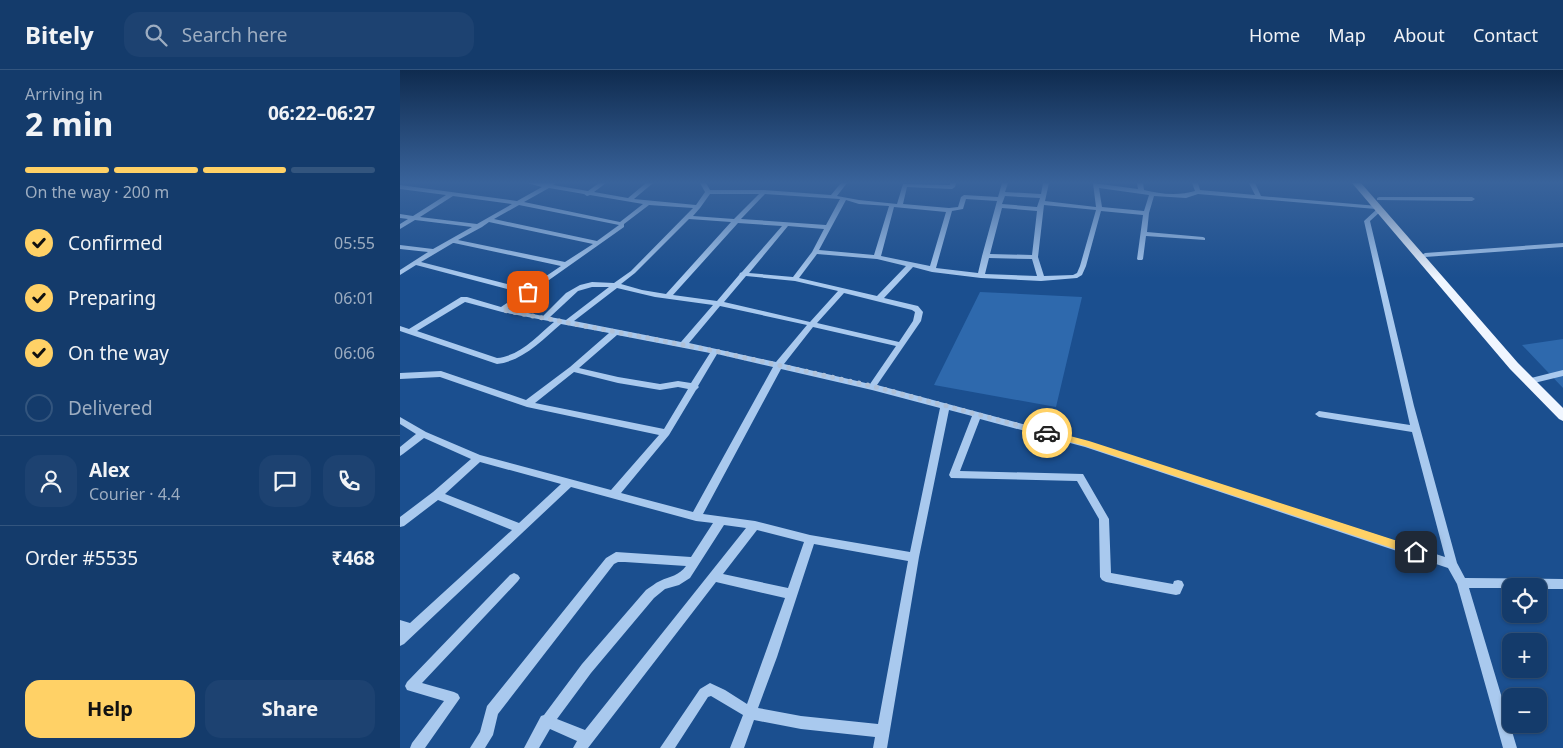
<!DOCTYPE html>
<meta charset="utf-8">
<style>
:root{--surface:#143b6b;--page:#1d4271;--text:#f1f3f6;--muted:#9dadc1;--line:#33557e;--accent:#ffd166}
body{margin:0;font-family:"Noto Sans",sans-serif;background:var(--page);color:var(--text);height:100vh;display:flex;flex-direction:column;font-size:19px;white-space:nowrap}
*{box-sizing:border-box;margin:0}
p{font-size:16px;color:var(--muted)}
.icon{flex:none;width:28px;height:28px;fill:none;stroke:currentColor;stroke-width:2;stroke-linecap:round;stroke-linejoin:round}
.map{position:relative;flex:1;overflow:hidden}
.side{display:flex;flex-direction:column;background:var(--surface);width:400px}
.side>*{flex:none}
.fabs{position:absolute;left:1102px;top:508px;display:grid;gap:10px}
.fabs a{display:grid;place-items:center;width:45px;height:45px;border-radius:10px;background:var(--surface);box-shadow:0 1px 4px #0004,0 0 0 1px var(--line);font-size:25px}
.pin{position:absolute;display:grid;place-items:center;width:42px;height:42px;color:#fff;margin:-21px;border-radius:10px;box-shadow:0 2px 8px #0006}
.courier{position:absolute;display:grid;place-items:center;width:50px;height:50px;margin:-25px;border:4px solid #ffd166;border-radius:50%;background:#fff;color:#222;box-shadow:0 1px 6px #0007}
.head em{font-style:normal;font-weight:700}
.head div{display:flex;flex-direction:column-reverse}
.head{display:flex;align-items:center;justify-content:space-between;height:85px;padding:0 25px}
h1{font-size:32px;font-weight:700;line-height:38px}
.bar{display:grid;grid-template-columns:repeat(4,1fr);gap:8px 5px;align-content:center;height:60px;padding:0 25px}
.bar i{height:6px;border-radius:4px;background:var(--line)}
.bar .current{background:var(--accent)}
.bar p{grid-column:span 4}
.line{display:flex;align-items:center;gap:12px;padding:0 25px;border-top:1px solid var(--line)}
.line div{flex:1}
.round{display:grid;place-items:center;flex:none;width:52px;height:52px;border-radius:15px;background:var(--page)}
ol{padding:0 25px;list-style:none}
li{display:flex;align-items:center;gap:15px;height:55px}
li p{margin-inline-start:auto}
li .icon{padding:5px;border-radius:50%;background:var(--accent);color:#111;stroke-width:4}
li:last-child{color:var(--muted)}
li i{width:28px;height:28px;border:2px solid var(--line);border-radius:50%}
.button{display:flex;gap:10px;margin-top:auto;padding:10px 25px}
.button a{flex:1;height:58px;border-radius:15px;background:var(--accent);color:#111;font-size:20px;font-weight:700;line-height:58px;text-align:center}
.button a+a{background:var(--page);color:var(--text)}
header{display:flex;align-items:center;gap:30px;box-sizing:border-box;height:70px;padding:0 25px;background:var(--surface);border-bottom:1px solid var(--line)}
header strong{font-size:24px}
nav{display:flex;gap:28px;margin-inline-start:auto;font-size:18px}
.search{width:350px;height:45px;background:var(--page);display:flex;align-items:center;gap:12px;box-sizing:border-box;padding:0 18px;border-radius:15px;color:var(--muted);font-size:19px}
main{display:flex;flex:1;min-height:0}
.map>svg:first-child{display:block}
.green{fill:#2e69ad}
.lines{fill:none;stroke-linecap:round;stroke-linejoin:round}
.minor{fill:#a9c9ee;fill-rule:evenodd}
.major{fill:#f0f6ff;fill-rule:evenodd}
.route{fill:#ffd166}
.done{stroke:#afc1d8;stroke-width:5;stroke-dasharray:0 9}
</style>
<header>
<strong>Bitely</strong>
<div class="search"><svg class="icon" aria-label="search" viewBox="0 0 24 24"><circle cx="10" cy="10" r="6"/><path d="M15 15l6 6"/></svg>Search here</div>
<nav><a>Home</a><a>Map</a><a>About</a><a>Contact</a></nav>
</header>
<main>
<section class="side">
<div class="head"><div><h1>2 min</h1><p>Arriving in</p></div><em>06:22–06:27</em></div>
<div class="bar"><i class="current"></i><i class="current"></i><i class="current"></i><i></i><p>On the way · 200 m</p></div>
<ol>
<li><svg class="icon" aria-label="check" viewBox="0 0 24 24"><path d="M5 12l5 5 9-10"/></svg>Confirmed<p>05:55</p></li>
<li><svg class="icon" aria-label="check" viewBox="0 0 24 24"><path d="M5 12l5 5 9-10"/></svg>Preparing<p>06:01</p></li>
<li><svg class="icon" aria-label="check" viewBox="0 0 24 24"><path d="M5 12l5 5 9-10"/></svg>On the way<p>06:06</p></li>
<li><i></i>Delivered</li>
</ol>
<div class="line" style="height:90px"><a class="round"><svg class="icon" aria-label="person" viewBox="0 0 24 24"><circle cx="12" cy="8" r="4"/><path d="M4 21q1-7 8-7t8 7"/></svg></a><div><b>Alex</b><p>Courier · 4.4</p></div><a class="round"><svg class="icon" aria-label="chat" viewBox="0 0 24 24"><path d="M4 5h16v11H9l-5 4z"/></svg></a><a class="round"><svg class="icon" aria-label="phone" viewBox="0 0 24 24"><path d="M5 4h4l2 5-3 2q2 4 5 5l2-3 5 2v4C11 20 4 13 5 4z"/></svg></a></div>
<div class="line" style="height:65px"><div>Order #5535</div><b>₹468</b></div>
<div class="button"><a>Help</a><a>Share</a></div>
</section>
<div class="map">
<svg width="1163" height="678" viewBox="0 0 1163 678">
<rect width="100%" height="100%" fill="#1b4f8f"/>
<path class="green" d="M580,222L682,227L656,337L534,315Z
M1163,269V318L1122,275Z"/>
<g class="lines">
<path class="minor" d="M127,113H156L153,115L188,121L199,113H206L194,122L228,128L246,113H253L234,129L296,135L305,122L300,113H306L310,120H364L431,125L441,113H447L437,126L459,130L497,134L503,114L550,115V113H556L555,117L552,119L507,117L503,134L549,138L558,137L561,127L564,125L598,127L602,113H608L605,122L641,124L643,113H649L645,131L696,137L693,113L738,119L737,113H743L744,120C759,124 779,126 795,121L792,113H798L800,120L855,125L849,113H855L861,126L978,136V138L976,139L798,124L786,128L754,126L749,143L747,162L803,167L805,168V170L746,166L743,189L742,190H738L737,189L743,145L701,141L686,196L682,205L677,208L641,211L581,208L532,202L513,197L484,228L518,236L523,242L521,251L477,315L686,371L1045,487L1012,362L919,347L915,344L919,341L1010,355L964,151L977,139H981V141L970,151L1014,336L1057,493L1065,508L1163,509V519H1139V516H1111V518H1069L1117,678H1103L1057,514L1048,498L685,377L580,349L560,401L683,404L709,449L711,503L773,514L774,511L778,510L782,511L784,515L780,524L776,525L706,512L702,510L700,507L699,449L677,411L551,408L549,405L572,346L549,340L519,487L487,678H473L475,667L401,659L354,650L344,678H330L343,645L311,626L308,627L275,678H260L300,619L310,613L325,620L347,634L385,528L316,512L188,678H173L177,671L150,659L139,678H124L141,646L144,645L182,594L246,520C251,517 255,513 260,511C270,506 279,506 286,496L225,492H218L214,494L98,644L93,665L85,678H70L80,662L87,636L206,488L216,482L291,487L313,453L296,451L171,417L4,574L0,576V550L10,553L112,460L38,430L4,456L0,457V447L33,422L71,389L24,368L3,384L0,386V377L16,364L0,354V347L26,362L80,385L211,420L259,365L127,337L40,307L0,309V303L41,301L126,330L170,297L209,263L161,254C142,270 123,291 97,294L0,261V256L9,259L61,227H67L101,237L122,223L16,195L0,205V200L28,182L0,179V175L33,179L72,157L15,150L0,159V154L8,149L0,148V144L13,146L46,125L0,119V115L117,131L142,117ZM149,118L184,124L187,126L190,125L243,134L220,152L124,132ZM699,118L749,125L744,141L702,137ZM310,124H359L334,149L293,146L300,138ZM365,124L440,129L426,155L341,149ZM53,126L112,134L77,154L20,147ZM605,126L640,128L637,137L602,134ZM566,129L597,131L582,186L578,203L536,198L552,141L563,139ZM446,130L459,134L489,136L474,185L419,180ZM119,135L219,155L197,171L94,149ZM249,135L293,138L231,201L214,213L192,212L180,215L166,223L143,246L108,239L224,157V154ZM644,135L696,140L680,196L677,203L673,205L644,206L638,187ZM494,137L546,142L530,196L481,186ZM602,138L637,141L632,185L590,184ZM289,149L331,152L266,224L242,220L221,214L235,203ZM89,152L193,174L165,192L58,170L82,157ZM338,153L382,156L342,202L340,203L339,205L317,231L273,225ZM388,156L424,159L412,182L393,207L349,203ZM53,173H54L161,196L127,219L21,192ZM417,184L477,189L506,196L477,226L399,208ZM589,188L632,189L637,206L585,204ZM346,206L395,211L438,221L410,252L324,232ZM192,217H209L166,250L150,247L178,221ZM217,218L255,227L313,235L281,272L174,251ZM444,223L512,240L515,242L513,251L499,272L417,253ZM65,232L102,242L154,252C137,266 120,286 97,288L17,261ZM320,236L407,255L376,292L289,273ZM413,257L496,276L470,314L384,294ZM217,265L310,283L291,313L278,311L260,314L218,307L179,298ZM317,284L373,297L293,442L221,423L269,365L296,320L299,317L298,316ZM381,299L472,320L540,338L510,482L410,465L355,451L303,444ZM174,302L218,313L260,320L278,317L288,319L264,359L135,333ZM80,392L161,414L119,453L45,424ZM324,455L346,458L185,660L157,649L191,603L254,528L265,519L279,515L290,508ZM357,460L404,472L388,518L323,504ZM414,474L508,491L478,654L401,646L358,638L377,587Z
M979,127H1072L1075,129L1072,131L977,130V128Z
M1163,173V177L1025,187L1022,185L1025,183Z
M1163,300V306L1130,314L1126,311L1127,309Z
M114,503L118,505L120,508L118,511L22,613L54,622L58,624L60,628L25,678H10L12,673L44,631L7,620L5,616L7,612L110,505Z"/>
<path class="major" d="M952,113H961L1118,293L1163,338V351L1159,349L1110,299Z"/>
</g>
<linearGradient id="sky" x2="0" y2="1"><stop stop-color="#0f2b4f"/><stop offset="0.54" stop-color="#39639b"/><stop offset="1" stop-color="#39639b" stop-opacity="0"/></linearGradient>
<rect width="1163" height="208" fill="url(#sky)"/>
<path class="route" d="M647,360L689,371L1016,477L1020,482L1016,486L685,376L644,365V361Z"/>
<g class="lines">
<path class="done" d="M128,222L102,240L315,281L472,316L647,363"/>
</g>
</svg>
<div class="fabs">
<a><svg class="icon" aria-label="locate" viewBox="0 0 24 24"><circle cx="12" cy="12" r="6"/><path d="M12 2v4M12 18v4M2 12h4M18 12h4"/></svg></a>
<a>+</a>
<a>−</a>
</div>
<div class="pin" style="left:128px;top:222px;background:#ea580c"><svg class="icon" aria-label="bag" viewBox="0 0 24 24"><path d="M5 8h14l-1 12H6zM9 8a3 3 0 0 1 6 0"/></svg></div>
<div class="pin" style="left:1016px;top:482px;background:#1f2937"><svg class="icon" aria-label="home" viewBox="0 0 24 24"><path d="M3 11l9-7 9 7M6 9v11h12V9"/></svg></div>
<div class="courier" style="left:647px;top:363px"><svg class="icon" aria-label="car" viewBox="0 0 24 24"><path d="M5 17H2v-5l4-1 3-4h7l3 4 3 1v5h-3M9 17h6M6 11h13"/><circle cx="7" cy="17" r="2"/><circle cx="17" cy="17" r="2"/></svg></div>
</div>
</main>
